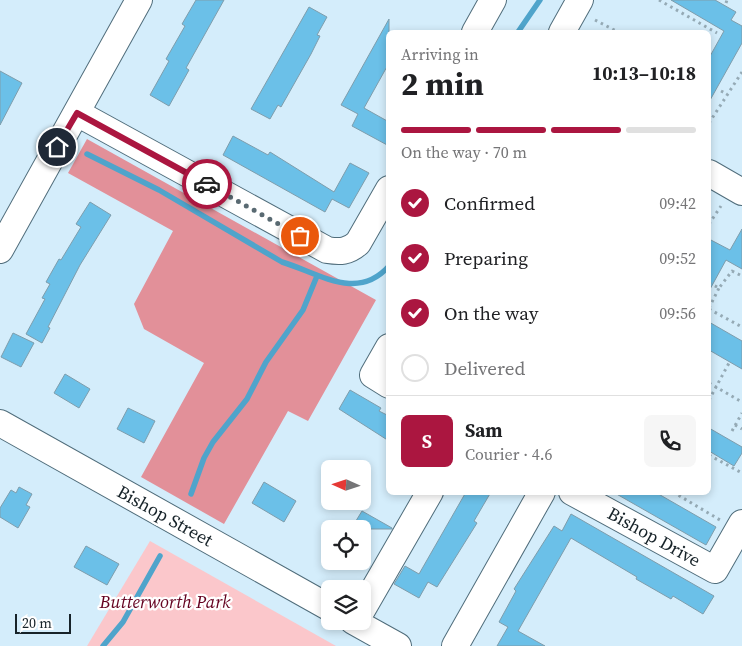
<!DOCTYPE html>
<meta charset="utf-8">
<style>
:root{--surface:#fff;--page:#f6f6f6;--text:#202124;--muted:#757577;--line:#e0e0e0;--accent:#ab1640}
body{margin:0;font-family:"Source Serif 4",serif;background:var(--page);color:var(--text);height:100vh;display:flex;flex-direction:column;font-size:19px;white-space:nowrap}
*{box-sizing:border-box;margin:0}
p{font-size:16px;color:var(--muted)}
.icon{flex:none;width:28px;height:28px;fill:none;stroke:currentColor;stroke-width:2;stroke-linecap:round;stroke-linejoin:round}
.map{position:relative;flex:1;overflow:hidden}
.details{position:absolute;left:386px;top:30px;width:325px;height:465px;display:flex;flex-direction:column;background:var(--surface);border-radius:8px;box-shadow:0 2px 8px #0003}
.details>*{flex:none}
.needle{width:32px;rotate:273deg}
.controls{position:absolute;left:321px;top:460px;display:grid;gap:10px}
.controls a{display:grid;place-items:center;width:50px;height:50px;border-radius:8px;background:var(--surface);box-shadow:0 2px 8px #0003;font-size:25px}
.scale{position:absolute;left:15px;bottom:12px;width:56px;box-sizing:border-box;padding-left:5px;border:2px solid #172329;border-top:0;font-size:14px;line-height:18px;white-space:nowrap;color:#172329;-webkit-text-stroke:4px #fff;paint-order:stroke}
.pin{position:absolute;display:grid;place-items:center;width:42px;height:42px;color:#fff;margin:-21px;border:2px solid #fff;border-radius:50%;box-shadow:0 1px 5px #0007}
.courier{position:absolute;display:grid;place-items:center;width:50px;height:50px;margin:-25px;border:4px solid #ab1640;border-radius:50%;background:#fff;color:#222;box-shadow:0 1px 6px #0007}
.summary em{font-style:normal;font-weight:700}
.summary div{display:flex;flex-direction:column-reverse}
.summary{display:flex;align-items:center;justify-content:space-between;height:85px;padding:0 15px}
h1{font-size:32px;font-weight:700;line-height:38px}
.bar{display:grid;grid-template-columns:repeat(4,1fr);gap:8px 5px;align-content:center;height:60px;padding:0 15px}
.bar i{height:6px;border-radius:4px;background:var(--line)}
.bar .selected{background:var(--accent)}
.bar p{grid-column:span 4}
.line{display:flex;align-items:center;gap:12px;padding:0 15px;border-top:1px solid var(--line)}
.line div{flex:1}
.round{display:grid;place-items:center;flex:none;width:52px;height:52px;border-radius:8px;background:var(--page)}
ol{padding:0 15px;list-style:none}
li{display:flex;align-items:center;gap:15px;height:55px}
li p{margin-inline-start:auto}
li .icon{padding:5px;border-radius:50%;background:var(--accent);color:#fff;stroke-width:4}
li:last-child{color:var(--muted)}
li i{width:28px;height:28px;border:2px solid var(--line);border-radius:50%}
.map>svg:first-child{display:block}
.green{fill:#fbc7cb}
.forest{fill:#e29099}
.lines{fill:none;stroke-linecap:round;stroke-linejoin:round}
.stream{stroke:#4fa4cb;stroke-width:5.5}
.building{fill:#6bc0e8;stroke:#7e9dac}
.minor-casing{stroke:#506d7b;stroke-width:28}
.path{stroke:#95aab5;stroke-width:3;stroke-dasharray:2.5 4;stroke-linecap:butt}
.minor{stroke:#fff;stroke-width:26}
.done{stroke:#596a72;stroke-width:5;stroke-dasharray:0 9}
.route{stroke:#ab1640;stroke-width:6}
.labels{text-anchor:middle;stroke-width:4.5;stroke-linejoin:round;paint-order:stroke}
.street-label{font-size:18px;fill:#172329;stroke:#fff}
.park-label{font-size:18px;font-style:italic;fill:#64001f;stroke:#fff}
</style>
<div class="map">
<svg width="742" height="646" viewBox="0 0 742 646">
<rect width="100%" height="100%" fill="#d4edfb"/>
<path class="green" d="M150,541L336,646H87Z"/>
<path class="forest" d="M87,139L376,300L308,421L288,411L224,524L141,477L204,363L144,329L134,304L173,231L68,173Z"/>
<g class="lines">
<path class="stream" d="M518,32L540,0
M87,154L159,190L282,262C319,273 357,302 389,266
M191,494L204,458L213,442L247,399L266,362L303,310L317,276
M103,646L123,622L160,556"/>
</g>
<path class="building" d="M196,0H224L186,68L189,70L169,106L150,95L169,61L166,59L185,26L182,24Z
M671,0H715L736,12L731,20L742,26V43L709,102V58L724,31Z
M309,7L327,17L317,35L320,36L311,54L281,107L278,105L270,119L251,109Z
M389,19V63L364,108L389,122V146L352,126L358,114L341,105Z
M0,71L22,83L0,125Z
M233,136L268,155L270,152L334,192L350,163L369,173L349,208L332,199L325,212L223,155Z
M90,202L111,215L80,265L48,327L50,328L42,343L26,334L45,299L42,298L50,284L46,282L59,259L61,260L81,227L76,224Z
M742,229V269L726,260L709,291V239L730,250Z
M709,322L742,341V369L709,350Z
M13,333L34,343L21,367L1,357Z
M65,374L90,389L79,408L54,393Z
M350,390L381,408L379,411L389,416V441L339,409Z
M128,408L155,421L144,443L117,429Z
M709,428L742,447V453L734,466L709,451Z
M264,482L296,501L284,522L252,503Z
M19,487L32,494L26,505L30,507L18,528L0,517V508L11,490L16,493Z
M466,492H491L474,521L477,523L437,587L428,582L419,598L394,584L405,566L419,574Z
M613,492H655L716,527L706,545Z
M362,511L392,528V529H351Z
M571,514L714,596L703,614L673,596L671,599L636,579L637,577L571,538L518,631L545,646H497L508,627L499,622L516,591L514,589L554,526L562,531Z
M86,546L119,564L107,585L74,567Z"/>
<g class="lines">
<g class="minor-casing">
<path id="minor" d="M475,32L493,0
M562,32L580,0
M77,113L327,250C340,252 348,252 358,243L389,189
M709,173L742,192
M0,250L139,0
M389,347L373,375L389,385
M0,423L330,608
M572,492L715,570L742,523
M362,610L430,492
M353,621L398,646
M455,646L542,492"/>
</g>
<path class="path" d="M659,0L717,33
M726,3L727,0
M595,20L618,32
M721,91L727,94
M709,123L742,72
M709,224L721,206
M709,283L719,288L732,271L742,276
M709,308L719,288
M709,309L742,327
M709,383L742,402
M709,400L729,363
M735,425L742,429
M732,431L742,413
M709,455L742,473
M673,492L720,520"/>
<use href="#minor" class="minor"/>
</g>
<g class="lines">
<path class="done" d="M207,184L300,236"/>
<path class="route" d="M57,147L77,113L207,184"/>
</g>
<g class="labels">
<g class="street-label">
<text transform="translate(165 516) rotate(29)" y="6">Bishop Street</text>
<text transform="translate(654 537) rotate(29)" y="6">Bishop Drive</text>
</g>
<g class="park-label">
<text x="165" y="608">Butterworth Park</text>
</g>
</g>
</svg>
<div class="controls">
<a><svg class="needle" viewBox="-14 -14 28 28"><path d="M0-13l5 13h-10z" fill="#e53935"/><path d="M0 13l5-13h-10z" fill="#757577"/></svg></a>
<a><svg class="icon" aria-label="locate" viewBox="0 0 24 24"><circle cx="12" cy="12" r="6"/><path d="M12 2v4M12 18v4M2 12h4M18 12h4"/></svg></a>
<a><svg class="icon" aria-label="layers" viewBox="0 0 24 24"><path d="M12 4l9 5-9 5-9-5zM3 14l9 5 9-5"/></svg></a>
</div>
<div class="scale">20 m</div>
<div class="pin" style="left:300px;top:236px;background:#ea580c"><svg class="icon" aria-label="bag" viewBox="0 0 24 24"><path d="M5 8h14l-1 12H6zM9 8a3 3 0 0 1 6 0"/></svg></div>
<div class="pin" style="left:57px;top:147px;background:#1f2937"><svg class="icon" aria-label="home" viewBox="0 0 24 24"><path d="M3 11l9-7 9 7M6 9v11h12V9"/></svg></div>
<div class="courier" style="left:207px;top:184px"><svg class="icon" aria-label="car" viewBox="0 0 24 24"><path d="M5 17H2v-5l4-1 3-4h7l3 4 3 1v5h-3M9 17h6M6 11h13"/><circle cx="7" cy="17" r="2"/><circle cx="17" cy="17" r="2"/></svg></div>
<section class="details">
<div class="summary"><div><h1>2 min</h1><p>Arriving in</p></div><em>10:13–10:18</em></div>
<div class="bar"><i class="selected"></i><i class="selected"></i><i class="selected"></i><i></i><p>On the way · 70 m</p></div>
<ol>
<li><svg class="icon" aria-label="check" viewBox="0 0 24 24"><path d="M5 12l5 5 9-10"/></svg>Confirmed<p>09:42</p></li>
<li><svg class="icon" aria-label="check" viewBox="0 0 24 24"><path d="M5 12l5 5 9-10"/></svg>Preparing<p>09:52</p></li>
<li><svg class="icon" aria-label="check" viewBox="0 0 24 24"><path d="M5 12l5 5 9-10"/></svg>On the way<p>09:56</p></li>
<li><i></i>Delivered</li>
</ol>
<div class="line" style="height:90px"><b class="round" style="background:var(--accent);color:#fff">S</b><div><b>Sam</b><p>Courier · 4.6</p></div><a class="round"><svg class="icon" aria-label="phone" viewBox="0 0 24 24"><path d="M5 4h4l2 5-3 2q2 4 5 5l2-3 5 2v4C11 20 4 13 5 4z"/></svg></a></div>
</section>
</div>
